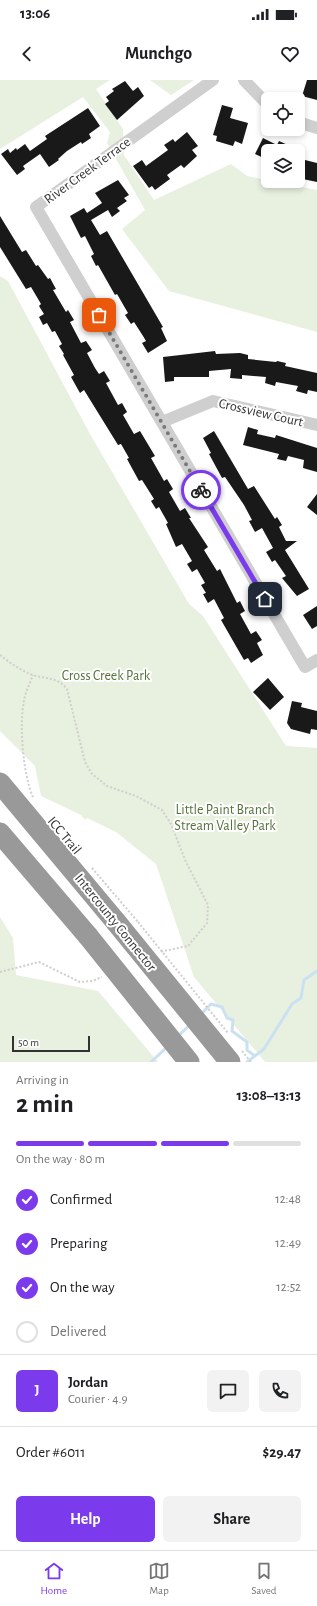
<!DOCTYPE html>
<meta charset="utf-8">
<style>
:root{--surface:#fff;--page:#f2f2f2;--text:#202124;--muted:#757577;--line:#e0e0e0;--accent:#7c3aed}
body{margin:0;font-family:"Alegreya Sans",sans-serif;background:var(--page);color:var(--text);height:100vh;display:flex;flex-direction:column;font-size:15px;white-space:nowrap}
*{box-sizing:border-box;margin:0}
p{font-size:13px;color:var(--muted)}
.icon{flex:none;width:22px;height:22px;fill:none;stroke:currentColor;stroke-width:2;stroke-linecap:round;stroke-linejoin:round}
.map{position:relative;height:982px;overflow:hidden}
.panel{display:flex;flex-direction:column;background:var(--surface);flex:1}
.panel>*{flex:none}
.fabs{position:absolute;left:261px;top:12px;display:grid;gap:8px}
.fabs a{display:grid;place-items:center;width:44px;height:44px;border-radius:6px;background:var(--surface);box-shadow:0 2px 6px #0003;font-size:20px}
.scale{position:absolute;left:12px;bottom:10px;width:78px;box-sizing:border-box;padding-left:4px;border:2px solid #323232;border-top:0;font-size:11px;line-height:14px;white-space:nowrap;color:#323232;-webkit-text-stroke:3px #fff;paint-order:stroke}
.pin{position:absolute;display:grid;place-items:center;width:34px;height:34px;color:#fff;margin:-17px;border-radius:8px;box-shadow:0 2px 6px #0006}
.courier{position:absolute;display:grid;place-items:center;width:40px;height:40px;margin:-20px;border:3px solid #7c3aed;border-radius:50%;background:#fff;color:#222;box-shadow:0 1px 5px #0007}
.headline em{font-style:normal;font-weight:700}
.headline div{display:flex;flex-direction:column-reverse}
.headline{display:flex;align-items:center;justify-content:space-between;height:68px;padding:0 16px}
h1{font-size:26px;font-weight:700;line-height:30px}
.bar{display:grid;grid-template-columns:repeat(4,1fr);gap:6px 4px;align-content:center;height:48px;padding:0 16px}
.bar i{height:5px;border-radius:3px;background:var(--line)}
.bar .current{background:var(--accent)}
.bar p{grid-column:span 4}
.line{display:flex;align-items:center;gap:10px;padding:0 16px;border-top:1px solid var(--line)}
.line div{flex:1}
.round{display:grid;place-items:center;flex:none;width:42px;height:42px;border-radius:6px;background:var(--page)}
ol{padding:0 16px;list-style:none}
li{display:flex;align-items:center;gap:12px;height:44px}
li p{margin-inline-start:auto}
li .icon{padding:4px;border-radius:50%;background:var(--accent);color:#fff;stroke-width:4}
li:last-child{color:var(--muted)}
li i{width:22px;height:22px;border:2px solid var(--line);border-radius:50%}
.button{display:flex;gap:8px;margin-top:auto;padding:8px 16px}
.button a{flex:1;height:46px;border-radius:6px;background:var(--accent);color:#fff;font-size:16px;font-weight:700;line-height:46px;text-align:center}
.button a+a{background:var(--page);color:var(--text)}
.status{display:flex;justify-content:space-between;align-items:center;height:28px;padding:0 20px;background:var(--surface);direction:ltr}
.status svg{height:11px;fill:currentColor}
header{display:flex;justify-content:space-between;align-items:center;height:52px;padding:0 16px;background:var(--surface);font-size:18px;font-weight:700}
.dock{display:flex;justify-content:space-around;align-items:center;height:56px;border-top:1px solid var(--line);background:var(--surface);font-size:11px;color:var(--muted)}
.dock a{display:grid;justify-items:center;gap:2px}
.dock .current{color:var(--accent)}
.map>svg:first-child{display:block}
.green{fill:#e8f0df}
.lines{fill:none;stroke-linecap:round;stroke-linejoin:round}
.stream{stroke:#cae1f1;stroke-width:3}
.building{fill:#191919}
.path{stroke:#cfcfcf;stroke-width:2;stroke-dasharray:2 2;stroke-linecap:butt}
.minor{stroke:#cfcfcf;stroke-width:12}
.motorway{stroke:#999;stroke-width:21}
.path-bridge{stroke:#cfcfcf;stroke-width:2;stroke-dasharray:2 2;stroke-linecap:butt}
.motorway-bridge{stroke:#999;stroke-width:21}
.done{stroke:#7a7a7a;stroke-width:4;stroke-dasharray:0 7.2}
.route{stroke:#7c3aed;stroke-width:5}
.labels{text-anchor:middle;stroke-width:4;stroke-linejoin:round;paint-order:stroke}
.street-label{font-size:14px;fill:#323232;stroke:#fff}
.park-label{font-size:14px;fill:#53733a;stroke:#fff}
</style>
<div class="status"><b>13:06</b><svg viewBox="0 0 49 12"><path d="M0 12V9h3v3zM5 12V6h3v6zM10 12V3h3v9zM15 12V0h3v12zM26 1h20v11H26zM47 4h2v5h-2z"/></svg></div>
<header><svg class="icon" aria-label="back" viewBox="0 0 24 24"><path d="M15 5l-7 7 7 7"/></svg>Munchgo<svg class="icon" aria-label="heart" viewBox="0 0 24 24"><path d="M12 20l-8-8c-3-5 5-10 8-4 3-6 11-1 8 4z"/></svg></header>
<div class="map">
<svg width="317" height="982" viewBox="0 0 317 982">
<rect width="100%" height="100%" fill="#fff"/>
<path class="green" d="M0,0H110L96,9L123,49L124,75L154,120L231,84L247,96L317,110V252L169,211L122,149L145,130L107,63L110,52L83,17L0,69Z
M150,0H194L171,15Z
M0,196L8,201L90,354L189,524L203,536L286,666L317,668V982H265L194,897L156,784L116,752L87,738L85,740L81,735L41,716L35,686L0,651Z
M0,837L13,858L16,895L98,911L158,982H0Z"/>
<g class="lines">
<path class="stream" d="M201,934L211,924L222,927L227,938L233,940L232,951L247,962V970L255,976
M178,956L190,945
M151,982L167,967
M247,982L264,969L292,924L301,918L304,900L317,891"/>
</g>
<path class="building" d="M307,0H317V20L302,16Z
M125,1L133,11L138,7L144,16L117,40L105,24L109,21L106,17L114,11L112,9Z
M222,25L233,28L230,38L248,43L242,64L235,61L233,66L216,61L217,56L213,55Z
M88,28L100,46L89,54L91,58L82,64L81,62L67,71L58,79L59,80L49,87L40,74L23,86L25,89L17,95L1,74L8,69L10,73L16,68L17,70L25,64L30,71L47,59L45,56Z
M187,52L198,66L192,70L197,76L184,88L181,85L167,95L170,99L155,110L152,106L149,108L133,86L142,80L146,86L168,70L164,65L173,59L175,62Z
M263,58L277,65L279,61L301,71H268V80L255,74Z
M301,79L317,83V102L298,98Z
M118,100L129,115L124,118L127,121L117,128L120,131L112,137L108,130L91,140L100,155L107,151L163,247L161,248L167,261L148,273L142,263L146,261L143,256L134,242L131,244L125,235L128,233L117,214L115,215L98,185L96,186L91,176L94,174L85,156L81,158L70,136L84,128L87,133L102,123L95,113Z
M0,136L22,172L26,170L36,186L38,185L48,199L50,198L56,209L53,210L66,232L68,230L74,240L70,242L81,263L86,261L92,270L87,273L95,288L99,294L104,291L110,301L106,303L118,325L122,323L127,332L123,335L134,354L140,351L155,376L151,378L164,401L167,399L173,409L169,412L180,431L185,428L191,438H189L208,467L204,470L217,491L220,489L237,523L240,521L245,531L240,534L251,554L256,551L262,560L257,563L263,575L251,583L248,578L244,580L221,540L224,538L214,519L208,523L203,514L206,513L201,505L205,503L197,489L192,492L187,484L192,481L182,464L176,467L166,444L168,443L159,427L156,429L151,421L154,419L142,400L139,401L127,379L129,378L121,364L118,365L84,310L80,313L71,297L74,295L63,275L64,274L59,266L62,264L55,251L52,252L47,243L43,245L39,237L44,234L39,226L41,224L31,207L26,209L0,167Z
M215,271L216,274L240,273L248,275V279L276,282L277,281L286,283L285,286L317,293V312L308,310L307,314L296,311L298,306L276,302L275,306L265,303L266,297L242,295V299L230,298L231,289L209,291V297H174V301L165,302L163,277Z
M248,347L258,350L257,354L275,358L276,355L317,368V392L303,388L304,380L288,376L286,381L277,379L279,374L243,365Z
M214,351L248,409L254,406L275,439L277,437L282,445L279,447L286,461H297L285,470L309,509L297,516L282,498L286,496L275,480L272,482L266,472L273,468L262,448L255,452L249,441L252,440L244,425L225,397L222,398L209,374L211,373L203,358Z
M317,414V435L307,427Z
M317,526V546L312,549L303,535Z
M268,598L284,617L270,630L253,612Z
M292,621L302,623L301,627L317,631V650L311,649L310,654L291,649L287,643Z"/>
<g class="lines">
<path class="path" d="M0,575C10,583 20,590 33,595C45,599 58,597 67,609L85,682L92,694L107,706L136,716L162,730L171,744L186,782L208,825L207,843L188,866L159,872
M33,717C23,695 19,645 24,621C25,613 30,603 33,595
M92,788L138,842
M0,892L39,882L80,902L92,901L102,897"/>
<path class="minor" d="M213,0L36,127L305,587L317,580
M244,0L268,25
M298,42L317,48
M162,342L213,321L317,345"/>
<path class="motorway" d="M0,703L116,842
M0,753L88,856"/>
<path class="path-bridge" d="M138,842L228,953
M242,971L251,982"/>
<path class="motorway-bridge" d="M116,842L230,982
M88,856L189,982"/>
</g>
<g class="lines">
<path class="done" d="M99,235L201,410"/>
<path class="route" d="M201,410L265,519"/>
</g>
<g class="labels">
<g class="street-label">
<text transform="translate(87 90) rotate(-36)" y="5">River Creek Terrace</text>
<text transform="translate(261 332) rotate(13)" y="5">Crossview Court</text>
<text transform="translate(65 755) rotate(50)" y="5">ICC Trail</text>
<text transform="translate(116 842) rotate(51)" y="5">Intercounty Connector</text>
</g>
<g class="park-label">
<text x="106" y="600">Cross Creek Park</text>
<text x="225" y="734">Little Paint Branch<tspan x="225" dy="16">Stream Valley Park</tspan></text>
</g>
</g>
</svg>
<div class="fabs">
<a><svg class="icon" aria-label="locate" viewBox="0 0 24 24"><circle cx="12" cy="12" r="6"/><path d="M12 2v4M12 18v4M2 12h4M18 12h4"/></svg></a>
<a><svg class="icon" aria-label="layers" viewBox="0 0 24 24"><path d="M12 4l9 5-9 5-9-5zM3 14l9 5 9-5"/></svg></a>
</div>
<div class="scale">50 m</div>
<div class="pin" style="left:99px;top:235px;background:#ea580c"><svg class="icon" aria-label="bag" viewBox="0 0 24 24"><path d="M5 8h14l-1 12H6zM9 8a3 3 0 0 1 6 0"/></svg></div>
<div class="pin" style="left:265px;top:519px;background:#1f2937"><svg class="icon" aria-label="home" viewBox="0 0 24 24"><path d="M3 11l9-7 9 7M6 9v11h12V9"/></svg></div>
<div class="courier" style="left:201px;top:410px"><svg class="icon" aria-label="bike" viewBox="0 0 24 24"><circle cx="6" cy="16" r="4"/><circle cx="18" cy="16" r="4"/><path d="M6 16l4-8h5l3 8M10 8l3 8H6M13 5h3"/></svg></div>
</div>
<section class="panel">
<div class="headline"><div><h1>2 min</h1><p>Arriving in</p></div><em>13:08–13:13</em></div>
<div class="bar"><i class="current"></i><i class="current"></i><i class="current"></i><i></i><p>On the way · 80 m</p></div>
<ol>
<li><svg class="icon" aria-label="check" viewBox="0 0 24 24"><path d="M5 12l5 5 9-10"/></svg>Confirmed<p>12:48</p></li>
<li><svg class="icon" aria-label="check" viewBox="0 0 24 24"><path d="M5 12l5 5 9-10"/></svg>Preparing<p>12:49</p></li>
<li><svg class="icon" aria-label="check" viewBox="0 0 24 24"><path d="M5 12l5 5 9-10"/></svg>On the way<p>12:52</p></li>
<li><i></i>Delivered</li>
</ol>
<div class="line" style="height:72px"><b class="round" style="background:var(--accent);color:#fff">J</b><div><b>Jordan</b><p>Courier · 4.9</p></div><a class="round"><svg class="icon" aria-label="chat" viewBox="0 0 24 24"><path d="M4 5h16v11H9l-5 4z"/></svg></a><a class="round"><svg class="icon" aria-label="phone" viewBox="0 0 24 24"><path d="M5 4h4l2 5-3 2q2 4 5 5l2-3 5 2v4C11 20 4 13 5 4z"/></svg></a></div>
<div class="line" style="height:52px"><div>Order #6011</div><b>$29.47</b></div>
<div class="button"><a>Help</a><a>Share</a></div>
</section>
<nav class="dock">
<a class="current"><svg class="icon" aria-label="home" viewBox="0 0 24 24"><path d="M3 11l9-7 9 7M6 9v11h12V9"/></svg>Home</a>
<a><svg class="icon" aria-label="map" viewBox="0 0 24 24"><path d="M3 6l6-2 6 2 6-2v14l-6 2-6-2-6 2zM9 4v14M15 6v14"/></svg>Map</a>
<a><svg class="icon" aria-label="saved" viewBox="0 0 24 24"><path d="M7 4h10v16l-5-4-5 4z"/></svg>Saved</a>
</nav>
